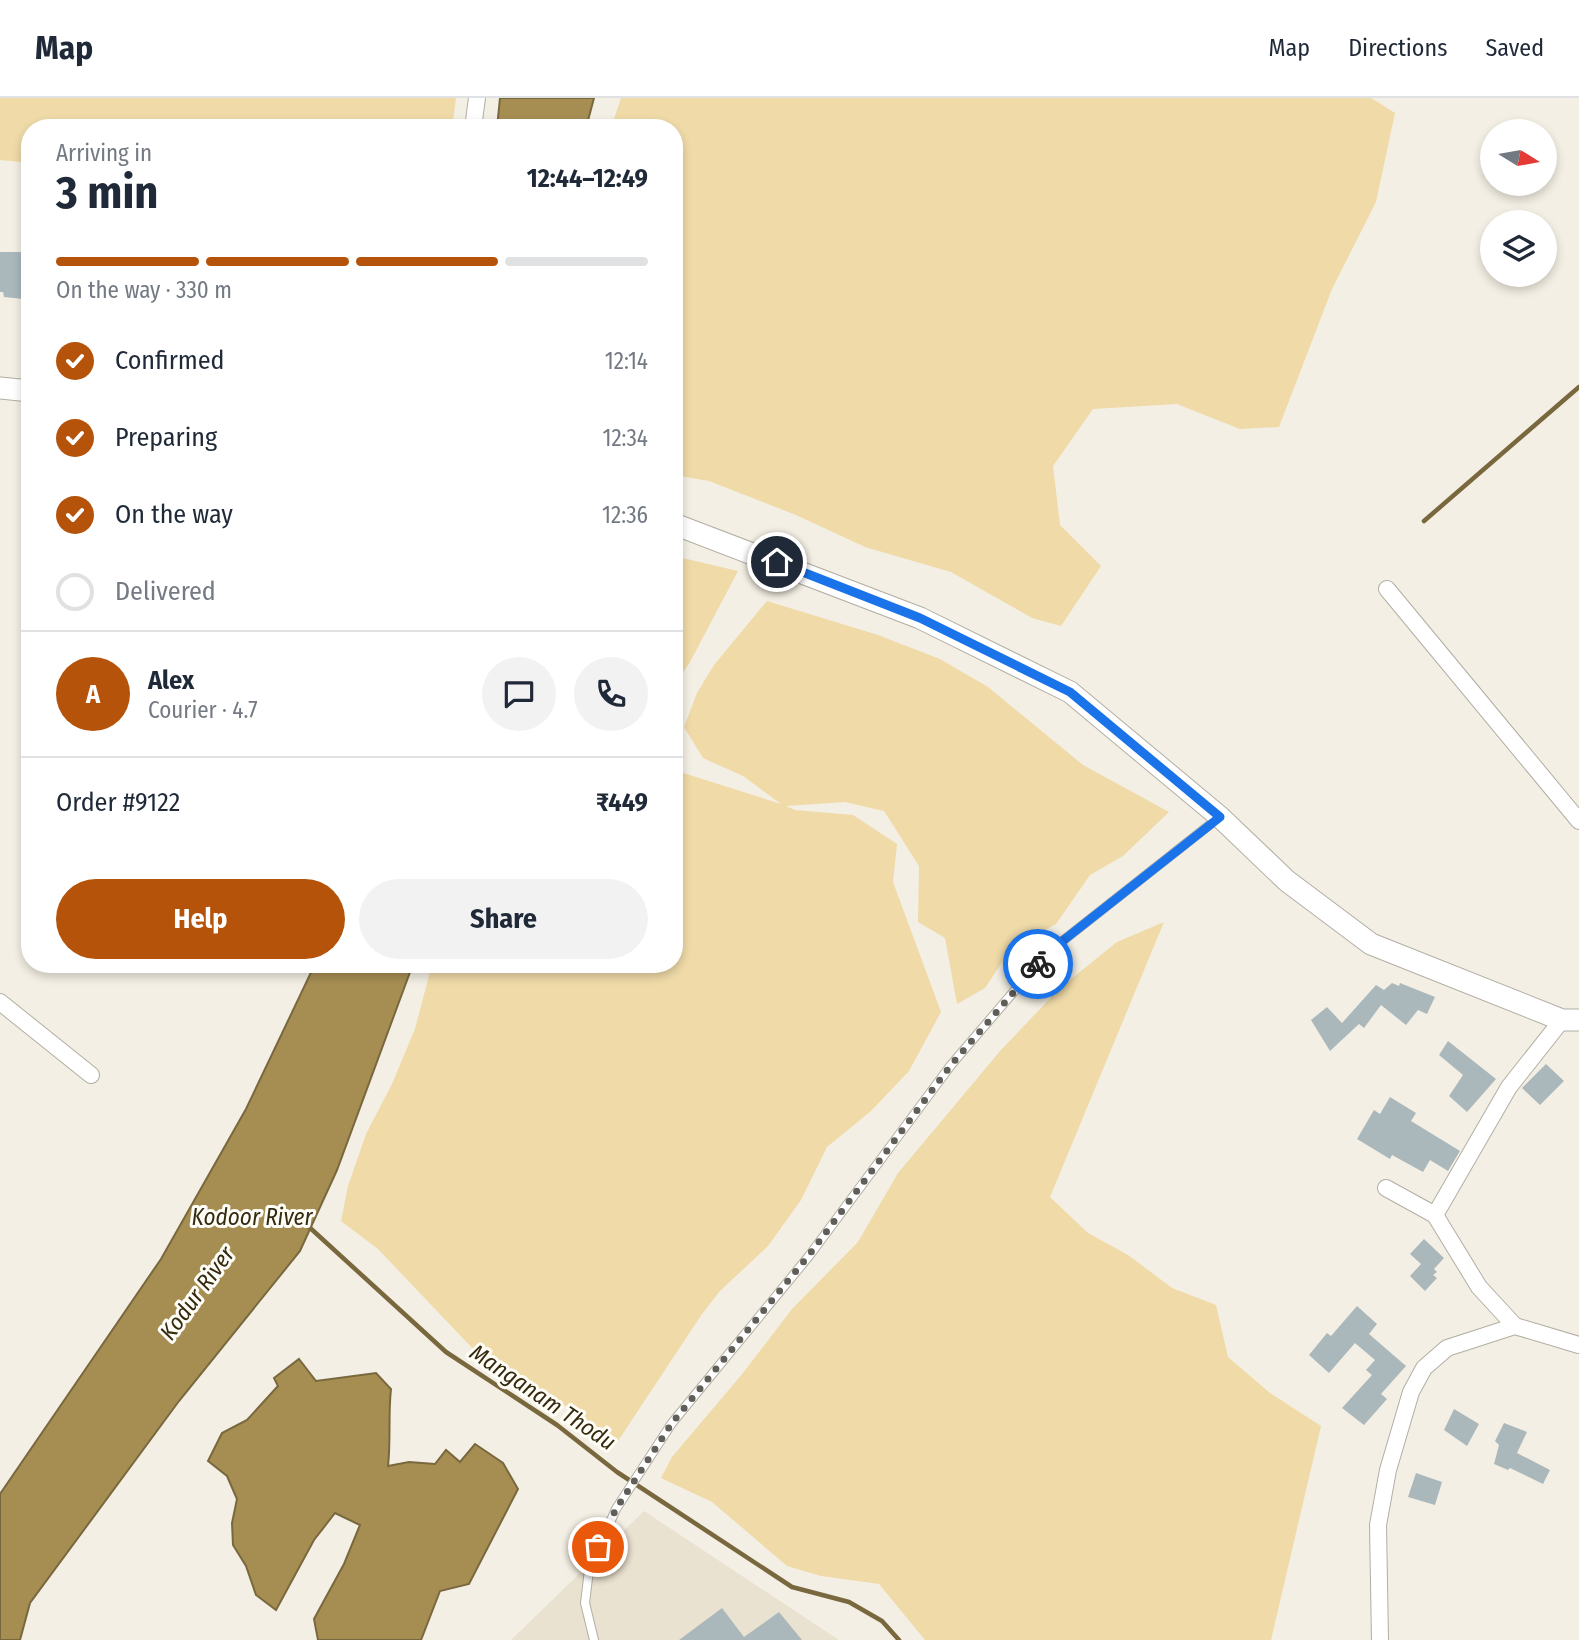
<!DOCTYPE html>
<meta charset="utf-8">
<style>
:root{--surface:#fff;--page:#f2f2f3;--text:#1f2937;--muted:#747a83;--line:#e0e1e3;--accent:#b45309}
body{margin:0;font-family:"Fira Sans Condensed",sans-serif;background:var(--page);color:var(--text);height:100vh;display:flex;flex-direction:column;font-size:26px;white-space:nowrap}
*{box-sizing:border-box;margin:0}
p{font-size:23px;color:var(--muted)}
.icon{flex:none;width:38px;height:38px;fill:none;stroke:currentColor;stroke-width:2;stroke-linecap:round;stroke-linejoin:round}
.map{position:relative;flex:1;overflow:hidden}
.drawer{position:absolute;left:21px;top:21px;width:662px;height:854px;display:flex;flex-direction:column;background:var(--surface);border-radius:28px;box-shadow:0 4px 10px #0003}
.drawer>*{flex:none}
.needle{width:46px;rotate:101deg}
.buttons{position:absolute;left:1480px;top:21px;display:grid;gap:14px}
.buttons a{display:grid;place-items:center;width:77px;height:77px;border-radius:50%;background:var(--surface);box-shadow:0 4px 10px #0003;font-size:35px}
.pin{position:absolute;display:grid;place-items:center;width:60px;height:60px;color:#fff;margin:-30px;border:4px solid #fff;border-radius:50%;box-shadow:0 2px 7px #0007}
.courier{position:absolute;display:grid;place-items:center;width:70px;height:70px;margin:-35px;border:5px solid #1a73e8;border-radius:50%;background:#fff;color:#222;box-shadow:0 2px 9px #0007}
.headline em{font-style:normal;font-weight:700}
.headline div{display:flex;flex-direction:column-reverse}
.headline{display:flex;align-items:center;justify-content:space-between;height:119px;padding:0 35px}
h1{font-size:46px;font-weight:700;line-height:52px}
.bar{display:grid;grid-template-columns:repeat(4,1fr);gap:10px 7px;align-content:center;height:84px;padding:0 35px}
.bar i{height:9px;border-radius:5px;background:var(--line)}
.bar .on{background:var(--accent)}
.bar p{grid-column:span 4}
.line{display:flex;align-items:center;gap:18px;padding:0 35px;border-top:2px solid var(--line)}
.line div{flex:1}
.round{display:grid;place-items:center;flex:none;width:74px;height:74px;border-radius:37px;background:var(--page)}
ol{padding:0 35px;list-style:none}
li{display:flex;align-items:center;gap:21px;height:77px}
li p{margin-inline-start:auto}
li .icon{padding:7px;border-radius:50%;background:var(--accent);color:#fff;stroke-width:4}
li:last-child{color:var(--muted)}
li i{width:38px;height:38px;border:4px solid var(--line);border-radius:50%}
.cta{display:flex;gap:14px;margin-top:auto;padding:14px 35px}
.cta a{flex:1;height:80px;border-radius:42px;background:var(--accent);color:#fff;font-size:28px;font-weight:700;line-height:80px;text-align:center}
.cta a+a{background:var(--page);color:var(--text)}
header{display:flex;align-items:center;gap:42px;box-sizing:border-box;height:98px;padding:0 35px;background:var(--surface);border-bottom:2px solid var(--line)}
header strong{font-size:33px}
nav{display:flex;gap:38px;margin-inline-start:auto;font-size:24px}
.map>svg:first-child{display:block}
.built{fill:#eae2d0}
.green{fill:#efdaa8}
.water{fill:#a68e53;stroke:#79683e;stroke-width:2}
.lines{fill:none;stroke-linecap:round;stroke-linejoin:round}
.stream{stroke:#79683e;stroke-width:4.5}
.building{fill:#abb8bb}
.lane-casing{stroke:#b2aea3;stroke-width:10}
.street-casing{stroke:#b2aea3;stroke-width:18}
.secondary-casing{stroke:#b2aea3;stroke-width:23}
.lane{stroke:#fff;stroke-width:8}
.street{stroke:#fff;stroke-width:16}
.secondary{stroke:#fff;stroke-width:21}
.done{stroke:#605e58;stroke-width:7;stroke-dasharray:0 12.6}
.route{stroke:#1a73e8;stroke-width:9}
.labels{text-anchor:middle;stroke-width:6;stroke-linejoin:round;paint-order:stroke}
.water-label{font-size:23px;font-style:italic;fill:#352a0e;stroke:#fffdf8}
</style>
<header>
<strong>Map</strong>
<nav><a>Map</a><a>Directions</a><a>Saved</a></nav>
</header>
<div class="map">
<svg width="1579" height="1542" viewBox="0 0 1579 1542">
<rect width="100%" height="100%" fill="#f4efe4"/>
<path class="built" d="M644,1413L839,1542H511Z"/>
<path class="green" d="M0,0H456L452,30H30V65L0,62Z
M621,0H1371L1395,15L1376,104L1332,191L1279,329L1240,331L1177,306L1093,311L1053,368L1060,427L1101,468L1061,528L1032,520L951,474L865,449L796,417L709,383L674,377V30H611Z
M674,458L738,473L690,564L674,588Z
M767,503L878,537L940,561L988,589L1083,667L1169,714L1123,758L1090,777L1056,826L1011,851L985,890L957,906L945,840L918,824L919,768L884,713L845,704L786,708L795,712L853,717L897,746L893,784L941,914L909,973L871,1013L827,1049L801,1102L768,1148L720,1193L702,1216L618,1343L549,1297L475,1253L378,1151L341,1123L348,1088L366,1036L392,986L415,931L432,866H674V672L781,706L743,678L703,660L684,629L697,595L714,567Z
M1164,824L1050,1099L1088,1135L1128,1157L1172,1190L1216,1207L1228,1259L1270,1295L1321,1328L1271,1542H925L879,1486L821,1478L787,1468L712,1404L661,1380L672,1359L743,1275L792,1211L858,1144L898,1075L1001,952L1060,890L1117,844Z"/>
<path class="water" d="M500,0H594L586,30H497Z
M315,866H413L337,1072L300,1153L179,1303L30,1505L20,1542H0V1396L161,1161L246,1011Z
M299,1261L316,1283L376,1275L391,1291C388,1317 391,1342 388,1368L409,1364L435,1366L446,1352L460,1364L475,1346L503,1365L518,1391L469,1486L440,1493L421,1542H318L314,1521L344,1466L360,1427L335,1415L314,1442L276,1512L256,1497L246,1468L233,1447L232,1425L237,1401L227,1378L208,1363L222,1335L247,1322L278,1288L274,1280Z"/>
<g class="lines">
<path class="stream" d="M1424,423L1579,289
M308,1128L446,1254L557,1327L617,1374L792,1489L849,1504L882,1523L899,1542"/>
</g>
<path class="building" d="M0,154H30V180L26,181L23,201L4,199L3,194H0Z
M1392,885L1399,888L1400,885L1435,899L1427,916L1418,912L1406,927L1381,907L1364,930L1359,926L1330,953L1311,922L1327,909L1342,925L1376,887L1384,892Z
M1448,943L1496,981L1467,1014L1449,998L1463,977L1439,957Z
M1546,966L1564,983L1540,1007L1522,990Z
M1390,999L1416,1015L1411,1023L1460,1053L1448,1073L1430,1062L1423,1074L1392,1057L1390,1061L1357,1041L1374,1012L1380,1016Z
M1424,1141L1444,1160L1434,1171L1437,1174L1433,1177L1437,1180L1425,1193L1410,1178L1421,1166L1410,1156Z
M1357,1208L1377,1226L1369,1236L1406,1268L1381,1296L1387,1301L1364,1327L1342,1310L1372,1277L1366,1272L1375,1262L1355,1245L1329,1275L1309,1257L1327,1235L1331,1238Z
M1454,1311L1479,1326L1467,1348L1444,1332Z
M1504,1325L1527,1334L1517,1355L1550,1372L1543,1386L1510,1370L1508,1372L1494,1366L1499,1347L1495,1343Z
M1416,1375L1442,1384L1435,1407L1408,1399Z
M722,1510L744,1539L779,1514L802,1542H679Z"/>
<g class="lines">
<g class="lane-casing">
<path id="lane" d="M594,1542L585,1505L589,1472L616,1411L672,1325L809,1158L951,967L1046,856L1217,721"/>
</g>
<g class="street-casing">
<path id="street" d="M473,30L477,0
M1387,491L1579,723
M0,904L91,977
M1562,922L1509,989L1435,1117L1479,1189L1515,1228L1579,1247
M1386,1090L1435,1117
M1380,1542L1378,1427L1388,1372L1411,1294L1424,1270L1447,1250L1515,1228"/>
</g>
<g class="secondary-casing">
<path id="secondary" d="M0,290L30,293
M674,426L920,520L1070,594L1220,719L1287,783L1371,846L1562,922H1579"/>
</g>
<use href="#lane" class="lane"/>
<use href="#street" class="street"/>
<use href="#secondary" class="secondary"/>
</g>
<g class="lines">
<path class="done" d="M598,1449L616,1411L672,1325L809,1157L951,967L1038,866"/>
<path class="route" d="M777,464L920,520L1070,594L1220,719L1046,856L1038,866"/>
</g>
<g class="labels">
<g class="water-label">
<text x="252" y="1127">Kodoor River</text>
<text transform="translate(197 1195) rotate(-54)" y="8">Kodur River</text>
<text transform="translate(543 1299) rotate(34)" y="8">Manganam Thodu</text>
</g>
</g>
</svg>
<div class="buttons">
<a><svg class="needle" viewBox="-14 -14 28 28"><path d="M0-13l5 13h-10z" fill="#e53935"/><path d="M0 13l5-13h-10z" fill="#747a83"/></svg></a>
<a><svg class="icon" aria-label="layers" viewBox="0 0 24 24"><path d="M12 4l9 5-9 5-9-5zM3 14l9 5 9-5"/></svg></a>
</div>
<div class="pin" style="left:598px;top:1449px;background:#ea580c"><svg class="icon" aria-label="bag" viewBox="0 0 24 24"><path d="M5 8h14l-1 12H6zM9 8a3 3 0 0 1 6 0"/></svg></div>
<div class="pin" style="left:777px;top:464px;background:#1f2937"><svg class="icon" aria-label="home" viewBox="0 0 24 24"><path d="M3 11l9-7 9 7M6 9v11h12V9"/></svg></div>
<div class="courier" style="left:1038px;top:866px"><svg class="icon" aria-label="bike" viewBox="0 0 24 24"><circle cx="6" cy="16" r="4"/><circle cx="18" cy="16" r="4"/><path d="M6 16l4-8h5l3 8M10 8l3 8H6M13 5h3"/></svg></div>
<section class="drawer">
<div class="headline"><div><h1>3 min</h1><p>Arriving in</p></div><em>12:44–12:49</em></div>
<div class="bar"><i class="on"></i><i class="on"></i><i class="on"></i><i></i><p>On the way · 330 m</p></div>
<ol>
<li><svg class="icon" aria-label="check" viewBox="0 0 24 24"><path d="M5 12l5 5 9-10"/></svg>Confirmed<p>12:14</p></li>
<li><svg class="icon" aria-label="check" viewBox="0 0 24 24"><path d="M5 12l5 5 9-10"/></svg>Preparing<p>12:34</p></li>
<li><svg class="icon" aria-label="check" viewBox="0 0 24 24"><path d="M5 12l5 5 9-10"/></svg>On the way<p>12:36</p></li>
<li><i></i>Delivered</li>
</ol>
<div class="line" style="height:126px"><b class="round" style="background:var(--accent);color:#fff">A</b><div><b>Alex</b><p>Courier · 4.7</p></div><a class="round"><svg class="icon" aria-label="chat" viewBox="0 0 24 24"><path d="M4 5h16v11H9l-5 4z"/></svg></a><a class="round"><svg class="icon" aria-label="phone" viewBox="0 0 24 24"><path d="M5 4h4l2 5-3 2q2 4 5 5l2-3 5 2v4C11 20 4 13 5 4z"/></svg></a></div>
<div class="line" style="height:91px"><div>Order #9122</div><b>₹449</b></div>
<div class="cta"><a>Help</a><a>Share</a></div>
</section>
</div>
